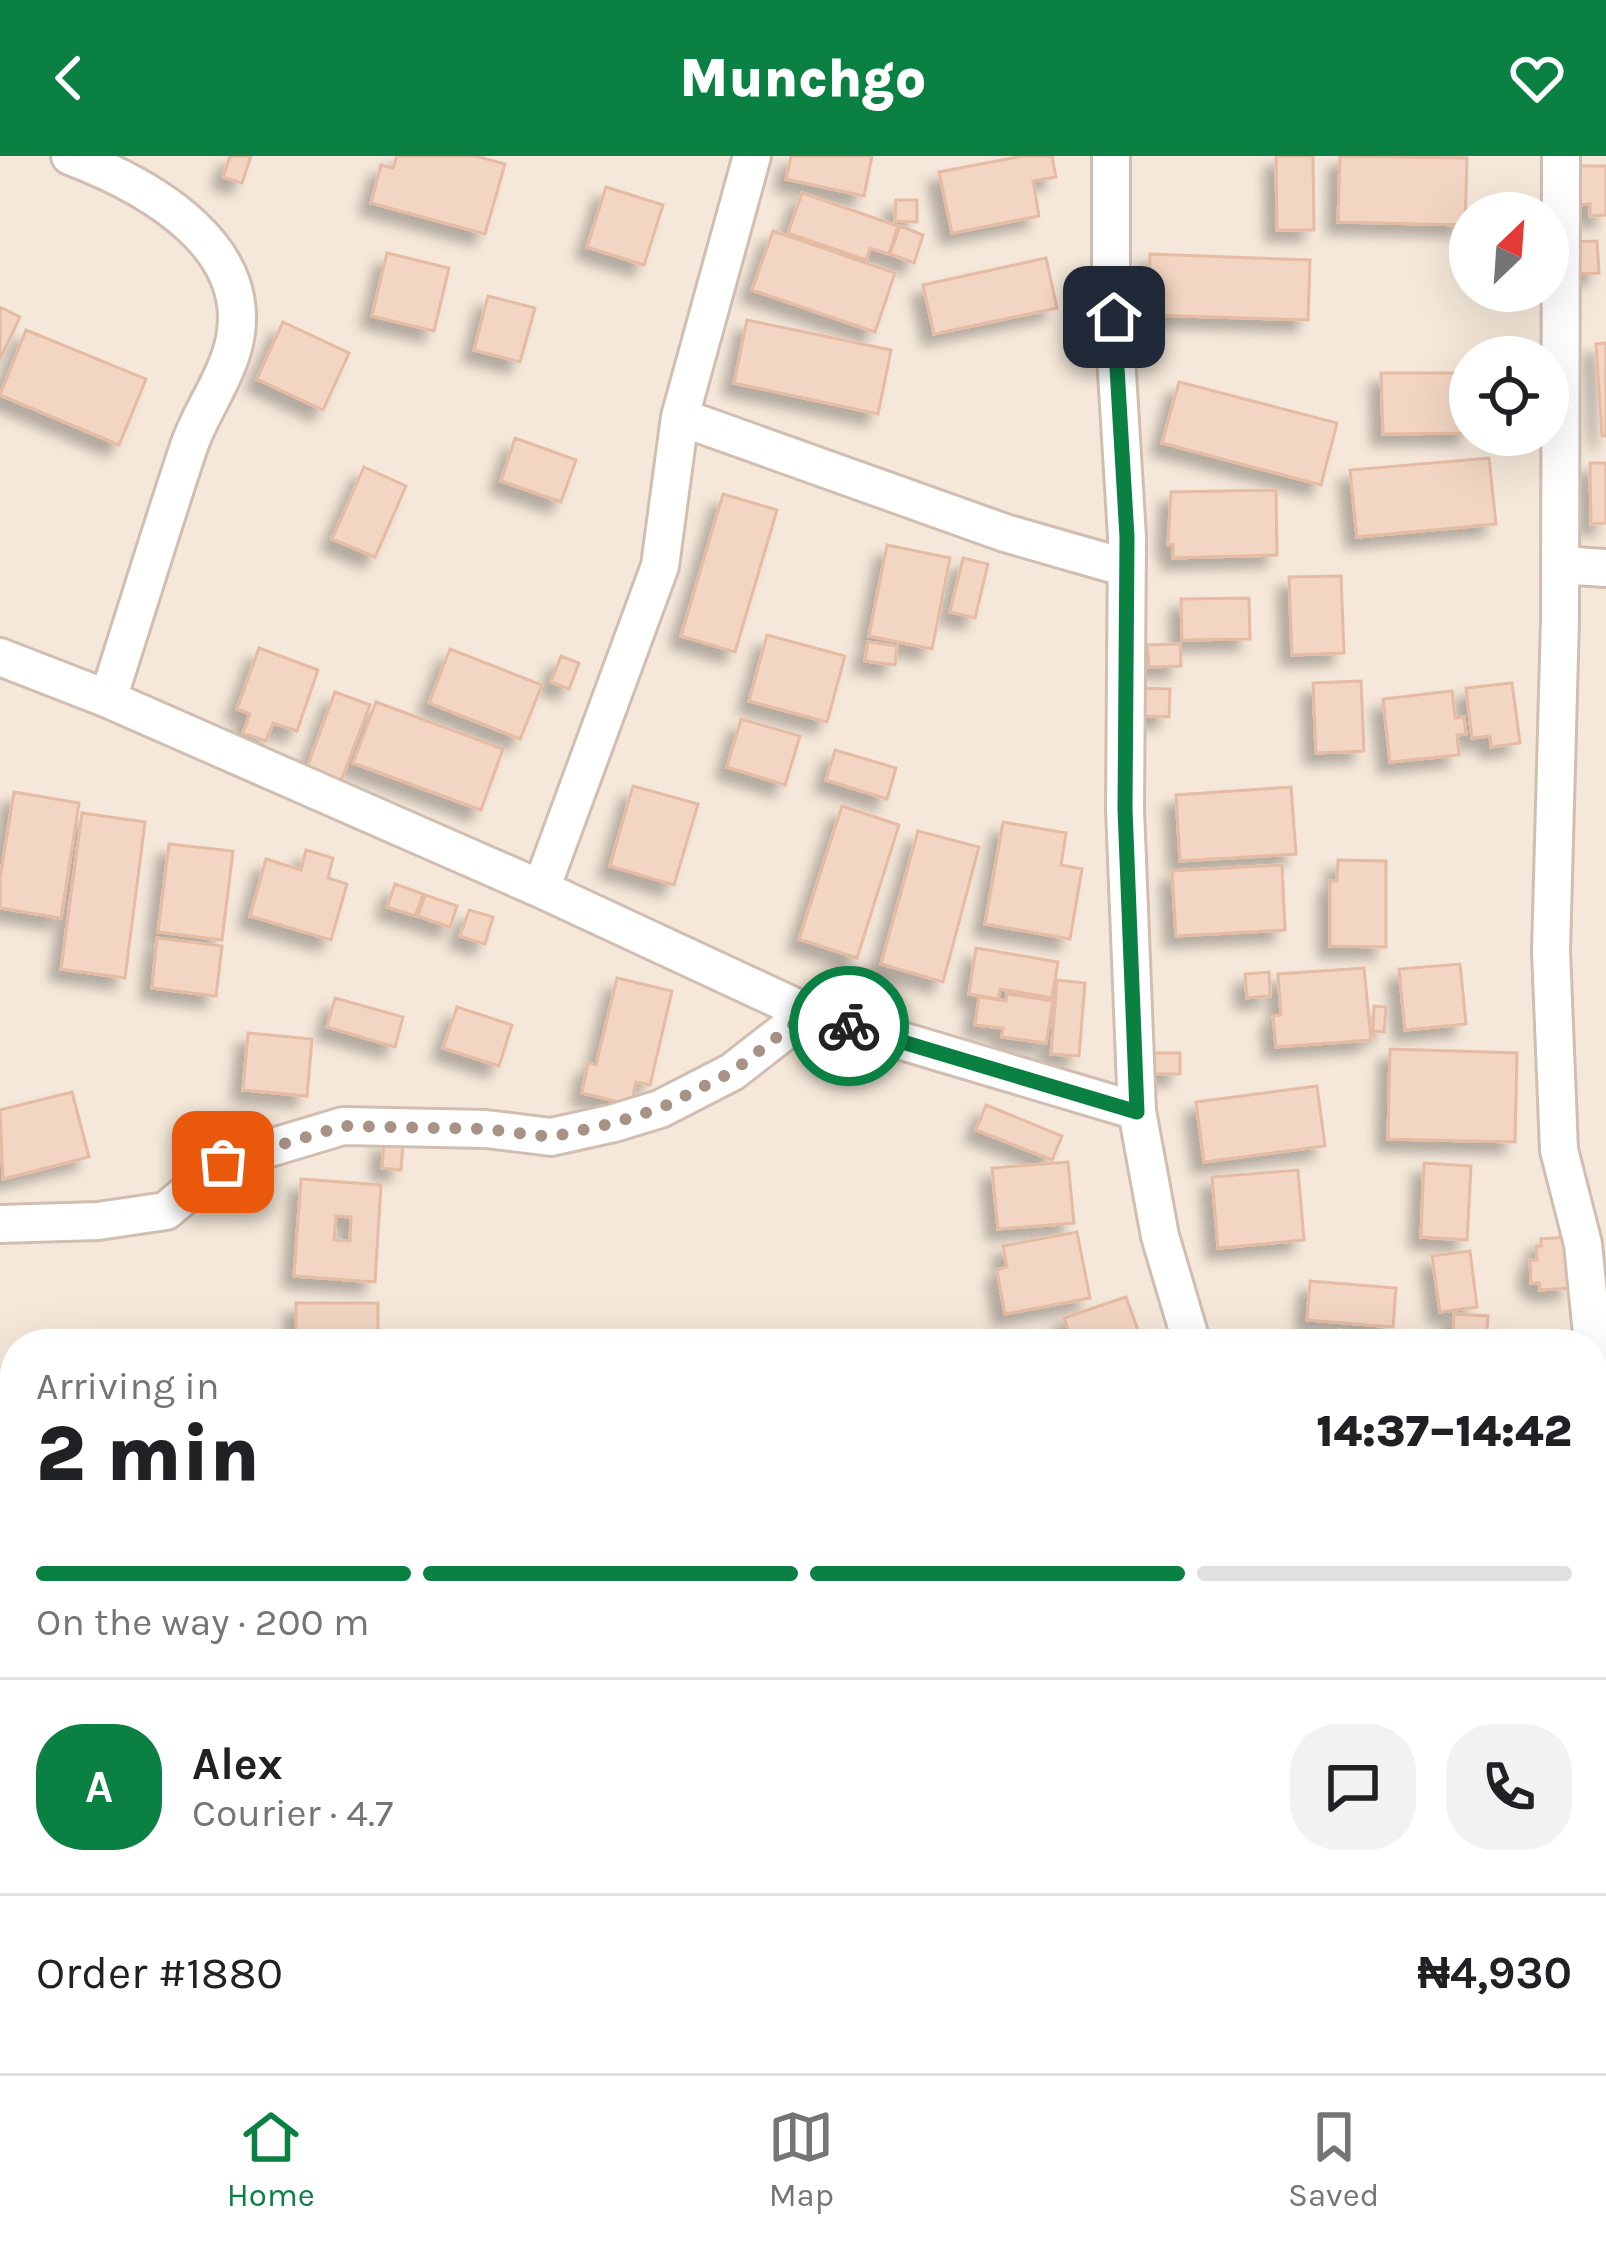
<!DOCTYPE html>
<meta charset="utf-8">
<style>
:root{--surface:#fff;--page:#f2f2f2;--text:#202124;--muted:#757577;--line:#e0e0e0;--accent:#0b8043}
body{margin:0;font-family:Karla,sans-serif;background:var(--page);color:var(--text);height:100vh;display:flex;flex-direction:column;font-size:45px;white-space:nowrap}
*{box-sizing:border-box;margin:0}
p{font-size:39px;color:var(--muted)}
.icon{flex:none;width:66px;height:66px;fill:none;stroke:currentColor;stroke-width:2;stroke-linecap:round;stroke-linejoin:round}
.map{position:relative;flex:1;overflow:hidden}
.sheet{position:absolute;left:0px;top:1173px;width:1608px;height:744px;display:flex;flex-direction:column;background:var(--surface);border-radius:48px 48px 0 0;box-shadow:0 12px 48px #0002}
.sheet>*{flex:none}
.needle{width:78px;rotate:25deg}
.tools{position:absolute;left:1449px;top:36px;display:grid;gap:24px}
.tools a{display:grid;place-items:center;width:120px;height:120px;border-radius:50%;background:var(--surface);box-shadow:0 12px 48px #0002;font-size:60px}
.pin{position:absolute;display:grid;place-items:center;width:102px;height:102px;color:#fff;margin:-51px;border-radius:24px;box-shadow:0 6px 18px #0006}
.courier{position:absolute;display:grid;place-items:center;width:120px;height:120px;margin:-60px;border:9px solid #0b8043;border-radius:50%;background:#fff;color:#222;box-shadow:0 3px 15px #0007}
.summary em{font-style:normal;font-weight:800}
.summary div{display:flex;flex-direction:column-reverse}
.summary{display:flex;align-items:center;justify-content:space-between;height:204px;padding:0 36px}
h1{font-size:78px;font-weight:800;line-height:90px}
.bar{display:grid;grid-template-columns:repeat(4,1fr);gap:18px 12px;align-content:center;height:144px;padding:0 36px}
.bar i{height:15px;border-radius:9px;background:var(--line)}
.bar .current{background:var(--accent)}
.bar p{grid-column:span 4}
.line{display:flex;align-items:center;gap:30px;padding:0 36px;border-top:3px solid var(--line)}
.line div{flex:1}
.round{display:grid;place-items:center;flex:none;width:126px;height:126px;border-radius:48px;background:var(--page)}
header{display:flex;justify-content:space-between;align-items:center;height:156px;padding:0 36px;background:var(--accent);color:#fff;font-size:54px;font-weight:800}
.tab-bar{display:flex;justify-content:space-around;align-items:center;height:168px;border-top:3px solid var(--line);background:var(--surface);font-size:33px;color:var(--muted)}
.tab-bar a{display:grid;justify-items:center;gap:6px}
.tab-bar .current{color:var(--accent)}
.map>svg:first-child{display:block}
.residential{fill:#f5e8da;fill-rule:evenodd}
.building{fill:#f3d5c3;stroke:#e6bba3;stroke-width:3;fill-rule:evenodd;filter:url(#shadow)}
.lines{fill:none;stroke-linecap:round;stroke-linejoin:round}
.minor-casing{stroke:#d1beb0;stroke-width:42}
.minor{stroke:#fff;stroke-width:36}
.done{stroke:#a89285;stroke-width:12;stroke-dasharray:0 21.6}
.route{stroke:#0b8043;stroke-width:15}
</style>
<header><svg class="icon" aria-label="back" viewBox="0 0 24 24"><path d="M15 5l-7 7 7 7"/></svg>Munchgo<svg class="icon" aria-label="heart" viewBox="0 0 24 24"><path d="M12 20l-8-8c-3-5 5-10 8-4 3-6 11-1 8 4z"/></svg></header>
<div class="map">
<svg width="1606" height="1917" viewBox="0 0 1606 1917">
<defs>
<filter id="shadow"><feDropShadow dx="-11" dy="11" stdDeviation="6" flood-color="#0004"/></filter>
</defs>
<rect width="100%" height="100%" fill="#fdf6ec"/>
<path class="residential" d="M0,0H1606V1917H0ZM1470,57H1548V135H1470ZM1470,201H1548V279H1470ZM15,1188H1593V1902H15Z"/>
<path class="building" d="M230,0H251L242,27L223,21Z
M397,0H476L505,8L485,78L371,47L381,9L393,12Z
M791,0H872L864,40L786,23Z
M1023,0H1052L1056,21L1033,25L1039,60L952,77L939,16Z
M1276,0H1313L1314,74H1277Z
M1340,0L1467,2L1465,69L1338,66Z
M1578,10H1606V59L1590,60V48L1578,49Z
M606,31L663,49L644,109L587,91Z
M802,37L898,70L889,98L870,92L866,104L788,77Z
M896,44H917V66L895,65Z
M900,70L923,79L914,107L890,98Z
M773,75L895,117L875,176L752,134Z
M1597,85L1599,117L1568,118L1567,86Z
M387,97L449,112L434,175L372,160Z
M1150,98L1310,104L1308,164L1149,159Z
M1046,102L1057,152L934,178L923,129Z
M488,140L535,152L520,206L474,194Z
M0,151L20,161L0,203Z
M747,164L891,194L878,258L734,227Z
M283,166L349,197L323,254L257,223Z
M26,174L146,223L119,289L0,239Z
M1606,187V280H1602L1596,188Z
M1381,217H1470V277L1383,278Z
M1179,226L1337,267L1321,329L1162,287Z
M515,282L576,304L561,346L501,325Z
M1489,302L1496,368L1357,381L1350,314Z
M1590,307H1606V367L1591,368Z
M364,311L406,330L375,401L332,383Z
M1276,334L1277,399L1173,402V388L1168,389L1171,336Z
M723,338L777,354L735,496L681,480Z
M887,389L950,402L932,493L869,480Z
M963,402L988,408L975,462L950,456Z
M1341,420L1344,497L1292,499L1289,421Z
M1249,442L1250,483L1182,484L1181,443Z
M767,479L845,500L827,566L749,545Z
M868,486L897,490L895,509L865,505Z
M1180,488L1181,510L1149,511L1147,489Z
M259,492L318,514L297,575L273,567L266,585L243,577L250,558L237,553Z
M450,493L542,529L520,583L429,547Z
M561,500L579,507L569,533L551,526Z
M1361,525L1364,595L1316,597L1313,527Z
M1512,527L1520,587L1491,591L1490,580L1472,582L1466,532Z
M1142,532L1170,533L1169,561L1142,560Z
M1452,535L1455,562L1464,561L1466,578L1457,579L1459,599L1390,606L1383,543Z
M335,536L370,549L340,627L306,614Z
M376,546L503,593L481,654L353,607Z
M741,563L800,580L785,629L727,611Z
M835,594L896,612L887,643L826,624Z
M633,630L698,648L674,729L610,710Z
M1291,631L1296,698L1180,705L1176,639Z
M14,636L79,647L61,762L0,752V723Z
M842,650L899,669L857,802L799,783Z
M82,657L145,666L125,822L61,813Z
M1003,666L1066,677L1061,709L1082,713L1070,783L985,768Z
M918,675L979,691L943,826L881,808Z
M169,688L233,695L222,784L158,776Z
M306,694L333,702L328,722L347,728L331,784L250,760L266,703L301,714Z
M1338,704L1386,705V791L1330,790V725H1337Z
M1282,709L1285,774L1176,780L1172,715Z
M395,728L423,738L415,760L387,751Z
M425,739L457,750L450,771L418,760Z
M469,754L493,761L485,788L460,780Z
M157,782L222,790L216,840L152,832Z
M976,792L1058,806L1052,842L1000,833L998,843L969,838Z
M1460,808L1466,868L1405,874L1399,813Z
M1364,812L1371,884L1276,891L1273,860L1281,859L1278,818Z
M1269,816L1270,840L1247,842L1245,818Z
M617,822L672,835L650,929L636,926L631,949L582,937L588,907L596,909Z
M1057,824L1085,827L1079,900L1051,898Z
M1007,838L1053,845L1046,887L1002,881L1003,872L975,869L979,841L1006,845Z
M335,842L403,861L395,891L327,871Z
M1374,850L1386,851L1384,876L1373,875Z
M457,851L512,869L499,910L443,892Z
M248,877L312,883L307,940L243,934Z
M1390,893L1517,897L1515,986L1388,983Z
M1149,897H1180V918H1149Z
M1317,930L1325,990L1204,1006L1196,946Z
M72,936L89,1001L3,1023L0,954Z
M986,949L1062,980L1052,1004L976,974Z
M384,984L403,986L401,1014L382,1012Z
M1068,1006L1074,1067L998,1073L992,1012Z
M1424,1007L1471,1010L1467,1084L1421,1081Z
M1298,1014L1304,1084L1218,1092L1212,1021Z
M301,1023L381,1029L375,1126L294,1120ZM336,1060L351,1061L350,1085L334,1084Z
M1077,1076L1090,1142L1005,1158L997,1114L1007,1111L1003,1090Z
M1568,1081L1571,1132L1540,1134L1539,1127H1531L1530,1104H1537L1536,1090H1541V1083Z
M1470,1095L1477,1151L1440,1156L1432,1100Z
M1310,1125L1396,1132L1393,1171L1307,1164Z
M1126,1141L1143,1188H1073L1064,1162Z
M296,1147H378V1180L296,1179Z
M1454,1158L1488,1160L1486,1188H1453Z
M1341,1174L1343,1188H1248L1247,1182Z
M0,1454H4L11,1494L0,1496Z
M15,1496V1514L0,1517V1499Z
M0,1590L15,1638V1667L0,1672Z
M15,1682V1726L0,1730V1686Z
M673,1902H740L741,1917H674Z
M875,1902H920L916,1917H871Z
M927,1902H983L978,1917H959L926,1905Z
M1289,1902L1314,1903L1358,1902L1350,1917H1288L1283,1914Z
M1506,1902H1591L1584,1917H1540Z"/>
<g class="lines">
<g class="minor-casing">
<path id="minor" d="M70,0C149,30 265,94 231,198C221,230 200,258 189,290C161,374 135,459 108,543
M1111,0V118L1127,381L1125,653L1137,955L1160,1080L1192,1188
M1561,0L1560,463L1551,795L1559,994L1583,1088L1593,1188
M680,261L1005,377L1127,412
M1560,409L1606,412
M0,501L108,543L541,733L808,857L1137,955
M541,733L660,410L680,261L752,0
M0,1068L98,1065L166,1055L223,1006L343,970L486,973L551,981L614,967L660,953L732,916L808,857
M1593,1193L1598,1271L1593,1303
M0,1550L15,1547
M1593,1811L1606,1815
M1257,1917L1267,1902"/>
</g>
<use href="#minor" class="minor"/>
</g>
<g class="lines">
<path class="done" d="M223,1006L343,970L486,973L551,981L614,967L661,952L732,916L808,857L849,870"/>
<path class="route" d="M849,870L1137,956L1125,653L1127,381L1114,161"/>
</g>
</svg>
<div class="tools">
<a><svg class="needle" viewBox="-14 -14 28 28"><path d="M0-13l5 13h-10z" fill="#e53935"/><path d="M0 13l5-13h-10z" fill="#757577"/></svg></a>
<a><svg class="icon" aria-label="locate" viewBox="0 0 24 24"><circle cx="12" cy="12" r="6"/><path d="M12 2v4M12 18v4M2 12h4M18 12h4"/></svg></a>
</div>
<div class="pin" style="left:223px;top:1006px;background:#ea580c"><svg class="icon" aria-label="bag" viewBox="0 0 24 24"><path d="M5 8h14l-1 12H6zM9 8a3 3 0 0 1 6 0"/></svg></div>
<div class="pin" style="left:1114px;top:161px;background:#1f2937"><svg class="icon" aria-label="home" viewBox="0 0 24 24"><path d="M3 11l9-7 9 7M6 9v11h12V9"/></svg></div>
<div class="courier" style="left:849px;top:870px"><svg class="icon" aria-label="bike" viewBox="0 0 24 24"><circle cx="6" cy="16" r="4"/><circle cx="18" cy="16" r="4"/><path d="M6 16l4-8h5l3 8M10 8l3 8H6M13 5h3"/></svg></div>
<section class="sheet">
<div class="summary"><div><h1>2 min</h1><p>Arriving in</p></div><em>14:37–14:42</em></div>
<div class="bar"><i class="current"></i><i class="current"></i><i class="current"></i><i></i><p>On the way · 200 m</p></div>
<div class="line" style="height:216px"><b class="round" style="background:var(--accent);color:#fff">A</b><div><b>Alex</b><p>Courier · 4.7</p></div><a class="round"><svg class="icon" aria-label="chat" viewBox="0 0 24 24"><path d="M4 5h16v11H9l-5 4z"/></svg></a><a class="round"><svg class="icon" aria-label="phone" viewBox="0 0 24 24"><path d="M5 4h4l2 5-3 2q2 4 5 5l2-3 5 2v4C11 20 4 13 5 4z"/></svg></a></div>
<div class="line" style="height:156px"><div>Order #1880</div><b>₦4,930</b></div>
</section>
</div>
<nav class="tab-bar">
<a class="current"><svg class="icon" aria-label="home" viewBox="0 0 24 24"><path d="M3 11l9-7 9 7M6 9v11h12V9"/></svg>Home</a>
<a><svg class="icon" aria-label="map" viewBox="0 0 24 24"><path d="M3 6l6-2 6 2 6-2v14l-6 2-6-2-6 2zM9 4v14M15 6v14"/></svg>Map</a>
<a><svg class="icon" aria-label="saved" viewBox="0 0 24 24"><path d="M7 4h10v16l-5-4-5 4z"/></svg>Saved</a>
</nav>
